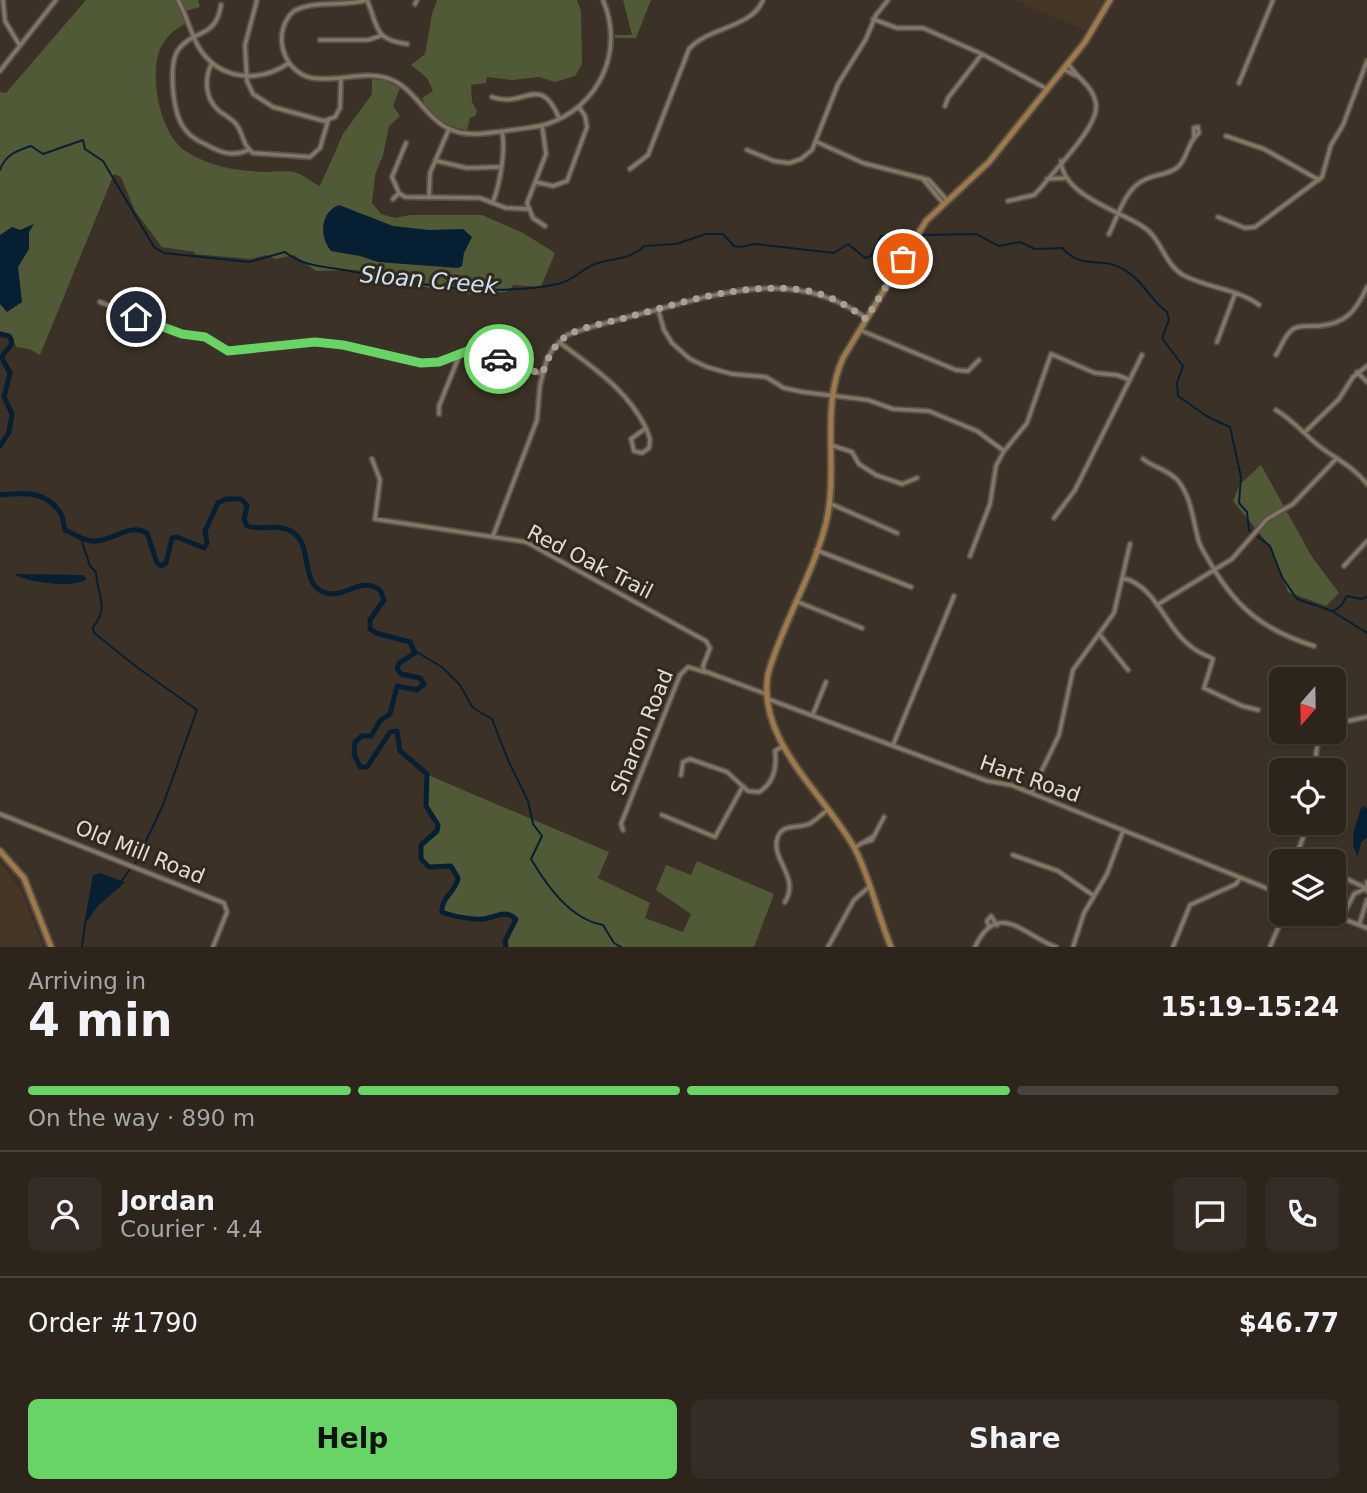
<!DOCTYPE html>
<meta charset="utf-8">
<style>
:root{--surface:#2d251c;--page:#352d25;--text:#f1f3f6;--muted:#a7a5a3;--line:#48423b;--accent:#67d465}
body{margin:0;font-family:"DejaVu Sans",sans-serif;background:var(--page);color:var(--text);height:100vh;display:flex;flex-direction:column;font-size:26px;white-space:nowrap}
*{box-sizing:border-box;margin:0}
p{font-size:23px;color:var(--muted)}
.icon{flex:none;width:38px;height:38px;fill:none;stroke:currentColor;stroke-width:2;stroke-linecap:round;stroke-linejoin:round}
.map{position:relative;height:947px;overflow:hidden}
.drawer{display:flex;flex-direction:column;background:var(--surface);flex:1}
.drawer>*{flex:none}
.needle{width:46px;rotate:200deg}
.buttons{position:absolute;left:1269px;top:667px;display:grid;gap:14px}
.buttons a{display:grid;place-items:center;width:77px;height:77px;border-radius:10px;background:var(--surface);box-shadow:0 2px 5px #0004,0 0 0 2px var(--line);font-size:35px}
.pin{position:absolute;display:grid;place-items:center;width:60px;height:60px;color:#fff;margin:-30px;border:4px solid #fff;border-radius:50%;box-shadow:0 2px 7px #0007}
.courier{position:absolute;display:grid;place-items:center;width:70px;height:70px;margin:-35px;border:5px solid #67d465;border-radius:50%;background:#fff;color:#222;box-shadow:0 2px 9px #0007}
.head em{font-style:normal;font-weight:700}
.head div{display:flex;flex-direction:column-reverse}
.head{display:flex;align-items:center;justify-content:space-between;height:119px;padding:0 28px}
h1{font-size:46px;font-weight:700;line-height:52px}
.bar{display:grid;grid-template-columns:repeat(4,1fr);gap:10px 7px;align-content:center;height:84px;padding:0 28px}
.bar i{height:9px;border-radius:5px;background:var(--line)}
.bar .selected{background:var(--accent)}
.bar p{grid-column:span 4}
.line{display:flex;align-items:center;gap:18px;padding:0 28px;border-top:2px solid var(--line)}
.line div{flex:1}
.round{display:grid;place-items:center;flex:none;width:74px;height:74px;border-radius:10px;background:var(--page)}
.primary-button{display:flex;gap:14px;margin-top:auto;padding:14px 28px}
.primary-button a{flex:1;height:80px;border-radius:10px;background:var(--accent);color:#111;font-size:28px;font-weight:700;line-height:80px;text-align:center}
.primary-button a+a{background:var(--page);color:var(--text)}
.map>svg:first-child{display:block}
.built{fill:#463626}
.green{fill:#515a36}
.water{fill:#061f32}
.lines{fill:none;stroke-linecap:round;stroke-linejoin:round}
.stream{stroke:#061f32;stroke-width:2}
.river{stroke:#061f32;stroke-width:5}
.minor-casing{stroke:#594f45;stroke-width:7}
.major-casing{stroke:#594f45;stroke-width:9}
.minor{stroke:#827669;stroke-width:3.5}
.major{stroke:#9e7949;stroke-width:5}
.done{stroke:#a9a097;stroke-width:7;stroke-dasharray:0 12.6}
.route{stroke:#67d465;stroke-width:9}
.labels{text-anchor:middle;stroke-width:6;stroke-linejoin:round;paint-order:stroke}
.street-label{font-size:21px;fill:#e3dbd4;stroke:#32281c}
.water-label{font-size:23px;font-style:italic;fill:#c7e3fa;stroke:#32281c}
</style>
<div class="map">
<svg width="1367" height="947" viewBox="0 0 1367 947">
<rect width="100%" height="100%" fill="#3c3126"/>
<path class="built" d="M1015,0H1104L1098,15L1085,30Z
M0,862L22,893L43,947H0Z"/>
<path class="green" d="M86,0H198L200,7L182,12L187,23C175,29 166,36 160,49C149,77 160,136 187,152C212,167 236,171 265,172C275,172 288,170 297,173C306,176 312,183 320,186L343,134L372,94V79L384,80L400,88L393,106L400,116L389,126L383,155L375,175L372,203L381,214L395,218L410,215H482L523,233L555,253L541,287L514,285L506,292L469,294L455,288H429L398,279H369L358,270L316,271L294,255L276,259L265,255L251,259L194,254L195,252L162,247L135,211L121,177L114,174L40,355L29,349L17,347L8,333H0V92L6,93Z
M437,0H577L581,11L582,64L575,76L555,82L539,77L512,80L487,77L486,83L471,85L472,102L477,111L475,116L470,118L467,130C448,127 430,117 422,98L433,91L427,78L411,65L425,54L432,14Z
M623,0H651L636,38H615V35H632Z
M1261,465L1312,557L1339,593L1326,606L1288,592L1270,546L1233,501L1240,484Z
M428,775L609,852L598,878L650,903L645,918L683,932L691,914L656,890L666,865L691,875L697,861L774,894L754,947H507L506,941L517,919C505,908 497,917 484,918C472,919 453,915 443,911C442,897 456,892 459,878L451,865L427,866L421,856L423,842L438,828L427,806Z"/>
<path class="water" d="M339,205L393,226L429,230L463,229L472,237L464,253L462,266L458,268L378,262L360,256L331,251C319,237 320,212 339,205Z
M34,224L29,232V249L18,267L22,302L7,312L0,304V235L12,227L20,230Z
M14,574L83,575L87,579C75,589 26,582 14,574Z
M1362,806L1367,808V837L1361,842L1358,856C1347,842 1357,821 1362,806Z
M100,873L125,882L98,906L84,925L93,875Z"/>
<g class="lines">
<path class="stream" d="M0,170C5,155 16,151 31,146L43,154L83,140L85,149L103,161L154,247L164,253L249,262L285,252C304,267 322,266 345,270C411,284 491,298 558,284C575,280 580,270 595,264C612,258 631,260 644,246L676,244L706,234H723L734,246L741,247L755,244L834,253L848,244L865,258L871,256L881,236L915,235
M921,235L976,234L999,246L1020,242L1035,249L1062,248C1083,271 1102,256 1123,269C1142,279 1150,300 1167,312L1169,320L1162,338L1183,366L1177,383L1178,396L1208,417L1230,427L1241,477L1239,503L1247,512L1249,530L1270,546L1282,577L1297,599L1332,611L1367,633
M80,535L90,566L96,572C97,595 110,607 93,627L94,633L138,668L197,710L163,805L135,864
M1333,611L1341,606L1347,596L1361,599L1367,597
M415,651L442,667L460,685L473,708L492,719L508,760L528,801L533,824L542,836L531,859C547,886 570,919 603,925L614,943L621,947
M122,880L131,868
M82,947L85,924"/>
<path class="river" d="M0,334L9,336C17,347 4,348 2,358L10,373L4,397L12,414L9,432L0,446
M0,495C24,493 46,490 61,514C64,519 63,525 65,530C73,533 84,541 92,541C112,543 128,522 147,533L157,563L161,566L166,563L172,538L177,537L204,548L207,543L205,531L218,503L226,499H241L247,505L244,519L247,526C262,531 277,523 291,531C314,544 299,581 323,592C344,601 359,575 380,590L384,600L370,620V629L376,633L410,642L415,653L399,663L397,669L401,674L420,678L424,684L417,690L397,686L390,714L380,721L371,736H362L355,742L354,754L360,767H367L390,732L397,731L400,751L427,774L426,806L438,825L437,831L421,845V859L429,867L451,866L458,878C456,892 441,897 442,912C452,916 471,920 483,919C496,918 504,908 516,919L505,941L506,947"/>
<g class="minor-casing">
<path id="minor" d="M3,0L5,21L20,46
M178,0C186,14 190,31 198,46C218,80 258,84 289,63
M257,0L245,45L247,81L253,94L273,107L324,121L335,117L340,108L341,78
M367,0C344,7 313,0 294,11C271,31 282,72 312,78C337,82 363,71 387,78C416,87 424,119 452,130C469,137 487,133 504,131C518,129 533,128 547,124C599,107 625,51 603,0
M367,0C379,28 373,39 407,44
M415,4L417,0
M221,5C216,39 193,29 178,50C168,65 173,110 182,125C187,134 197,141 207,145C221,153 234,157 248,150
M873,19L897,28H923L982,54L1047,89
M320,40H368L380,36
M212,63C204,78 205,98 218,110C224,115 231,118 236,124C244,134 242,145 253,153L310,157L320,148L328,121
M1063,69L1079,77L1067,63
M0,71L56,0
M1239,83L1273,0
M492,97C524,109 540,72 559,118
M945,106L948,98L982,54
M542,125L546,154L527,203L533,218L545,226
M1226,136L1264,149L1319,180
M817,142L863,163L929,180L947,200
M406,143L392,177L399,193L405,197L480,198L506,208L528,209
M747,150L774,161L789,163L801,159L812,150L838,84L866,39L876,15L888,0
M437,161L467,168L499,167
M1061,161C1063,195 1117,210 1142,226C1162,238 1163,263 1183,275C1207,288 1238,289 1259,305
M630,169L648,155L689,49C708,27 752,28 763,0
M922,178L943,203
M1047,179L1065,178
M536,182L553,186L567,181L587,127L585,116L579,107
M429,198L430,173L449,129
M393,199L399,193
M1008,201L1034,195L1040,189C1054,170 1099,127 1096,104C1094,92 1087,85 1079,77
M493,202C500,183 506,151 502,131
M1218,217L1245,228L1255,227L1322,177L1331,145L1343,125L1367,61
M1109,234C1118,216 1125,189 1144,180C1155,174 1170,175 1179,166C1188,156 1188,141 1199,133L1198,127L1194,128V137
M100,302L182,334L204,337L228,351L315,342L343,345L415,362L431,363L474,350L542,374
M658,309L664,330L672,343L690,359L707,367L732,374L766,377L784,388L803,392L868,400L893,409L929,411L977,431L1004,451
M860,330L956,370L968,371L979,360
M559,342C593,368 626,388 646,428
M1217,342L1235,294
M1276,355C1281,347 1286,332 1295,328C1302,325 1311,326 1318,326C1346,324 1356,311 1367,287
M1357,372L1367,382
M1276,410C1293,420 1304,434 1319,446C1336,459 1354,467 1367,484
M439,414V406L460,354
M646,428L650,439L649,448L642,453L634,451L631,439Z
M1305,432L1339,399L1353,377L1367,366
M831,445L852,452L859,464L876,475L902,484L917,478
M372,459L380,480L375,519L526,542L706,641L710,648L703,666L704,671L766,694
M1143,459C1154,468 1170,470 1179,482C1192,499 1193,522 1199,542C1202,551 1208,558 1212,566C1238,610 1266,631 1314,646
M829,503L897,533
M1054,518L1075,490L1142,355
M493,536L537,420L540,385L547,359L553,349L567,335C597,324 629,317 660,309C732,289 800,271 866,318
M816,550L911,587
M970,556L990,504L996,466L1004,451L1027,423L1051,354L1095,373L1117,375L1130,380
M1344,566L1367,541
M1123,578C1158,587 1164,628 1193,648C1199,653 1206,655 1213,659L1204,688L1242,706L1258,710
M798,602L862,628
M1157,605L1232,559L1267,519L1293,504L1337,458
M1100,635L1128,670
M768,699L987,781L1011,785L1031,793L1281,894
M813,714L826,682
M1334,724L1367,717
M893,745L954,596
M1318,770C1314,755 1316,745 1324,732
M681,775L683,762L690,759L727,772L748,791L759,792C774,783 777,767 775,751L783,746
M1031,793L1059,735L1073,670L1114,613L1130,544
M0,814L224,903L227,912L213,947
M662,815L715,837L743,786
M623,830L621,824L680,675L688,667L705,672
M862,843L872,840L884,817
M854,848L874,836
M1013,855L1058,871L1094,896
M1302,861L1296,856L1309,822
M1334,873L1366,888
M1367,882V891
M785,902C800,878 772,860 777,840C780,823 797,829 809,824C815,821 821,815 826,811
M1331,914L1367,928
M1342,918L1354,894L1366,888
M1359,925L1367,900
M989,927L987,921L991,916L997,925
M828,947L854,900L869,887
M975,947C998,898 1026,937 1056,947
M1073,947L1084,913L1107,874L1123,831
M1173,947L1190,905L1236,884L1240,878
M1270,947L1284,914"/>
</g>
<g class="major-casing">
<path id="major" d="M0,851L24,878L51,947
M891,947C878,916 871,881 856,851C828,797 756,742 768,674C783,622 813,575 826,523C839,470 820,408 843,358L926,221L989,162L1085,42L1110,0"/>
</g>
<use href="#minor" class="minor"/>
<use href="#major" class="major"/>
</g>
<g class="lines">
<path class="done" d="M499,359L542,374C548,359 553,344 568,335C585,326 606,323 625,318C683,302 742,282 803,290C828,294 847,305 866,319L903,259"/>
<path class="route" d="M136,317L182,334L205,337L228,351L315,342L343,345L421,363L439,362L470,350L499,359"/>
</g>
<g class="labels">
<g class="street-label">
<text transform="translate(590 562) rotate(27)" y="7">Red Oak Trail</text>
<text transform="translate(642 732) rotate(-68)" y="7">Sharon Road</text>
<text transform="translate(1030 779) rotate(19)" y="7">Hart Road</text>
<text transform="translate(140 852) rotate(22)" y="7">Old Mill Road</text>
</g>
<g class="water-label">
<text transform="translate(429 280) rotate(5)" y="8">Sloan Creek</text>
</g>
</g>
</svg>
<div class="buttons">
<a><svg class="needle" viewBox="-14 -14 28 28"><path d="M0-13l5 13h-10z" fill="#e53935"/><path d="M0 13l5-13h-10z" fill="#a7a5a3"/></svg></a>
<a><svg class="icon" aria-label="locate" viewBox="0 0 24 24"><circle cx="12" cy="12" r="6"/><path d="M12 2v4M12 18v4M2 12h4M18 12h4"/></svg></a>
<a><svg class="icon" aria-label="layers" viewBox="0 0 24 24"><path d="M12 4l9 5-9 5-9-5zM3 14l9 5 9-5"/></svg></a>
</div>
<div class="pin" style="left:903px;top:259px;background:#ea580c"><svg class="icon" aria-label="bag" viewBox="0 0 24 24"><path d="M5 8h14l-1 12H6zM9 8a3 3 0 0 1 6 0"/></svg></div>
<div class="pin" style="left:136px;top:317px;background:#1f2937"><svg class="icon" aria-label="home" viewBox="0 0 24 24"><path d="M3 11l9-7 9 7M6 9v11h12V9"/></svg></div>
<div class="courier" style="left:499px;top:359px"><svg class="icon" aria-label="car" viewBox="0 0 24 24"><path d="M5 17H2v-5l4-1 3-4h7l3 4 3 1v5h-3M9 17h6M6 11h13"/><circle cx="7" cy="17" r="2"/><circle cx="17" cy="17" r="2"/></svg></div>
</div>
<section class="drawer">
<div class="head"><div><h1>4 min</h1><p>Arriving in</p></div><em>15:19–15:24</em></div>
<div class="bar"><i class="selected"></i><i class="selected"></i><i class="selected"></i><i></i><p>On the way · 890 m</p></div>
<div class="line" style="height:126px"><a class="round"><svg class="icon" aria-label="person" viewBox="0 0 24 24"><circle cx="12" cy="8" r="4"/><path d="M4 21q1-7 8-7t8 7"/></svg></a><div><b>Jordan</b><p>Courier · 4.4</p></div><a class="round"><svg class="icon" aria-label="chat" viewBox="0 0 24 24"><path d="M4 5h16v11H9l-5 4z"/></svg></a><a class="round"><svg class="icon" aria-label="phone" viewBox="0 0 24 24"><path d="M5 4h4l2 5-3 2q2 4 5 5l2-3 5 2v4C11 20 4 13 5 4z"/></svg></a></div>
<div class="line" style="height:91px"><div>Order #1790</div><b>$46.77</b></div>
<div class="primary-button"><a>Help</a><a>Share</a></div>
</section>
